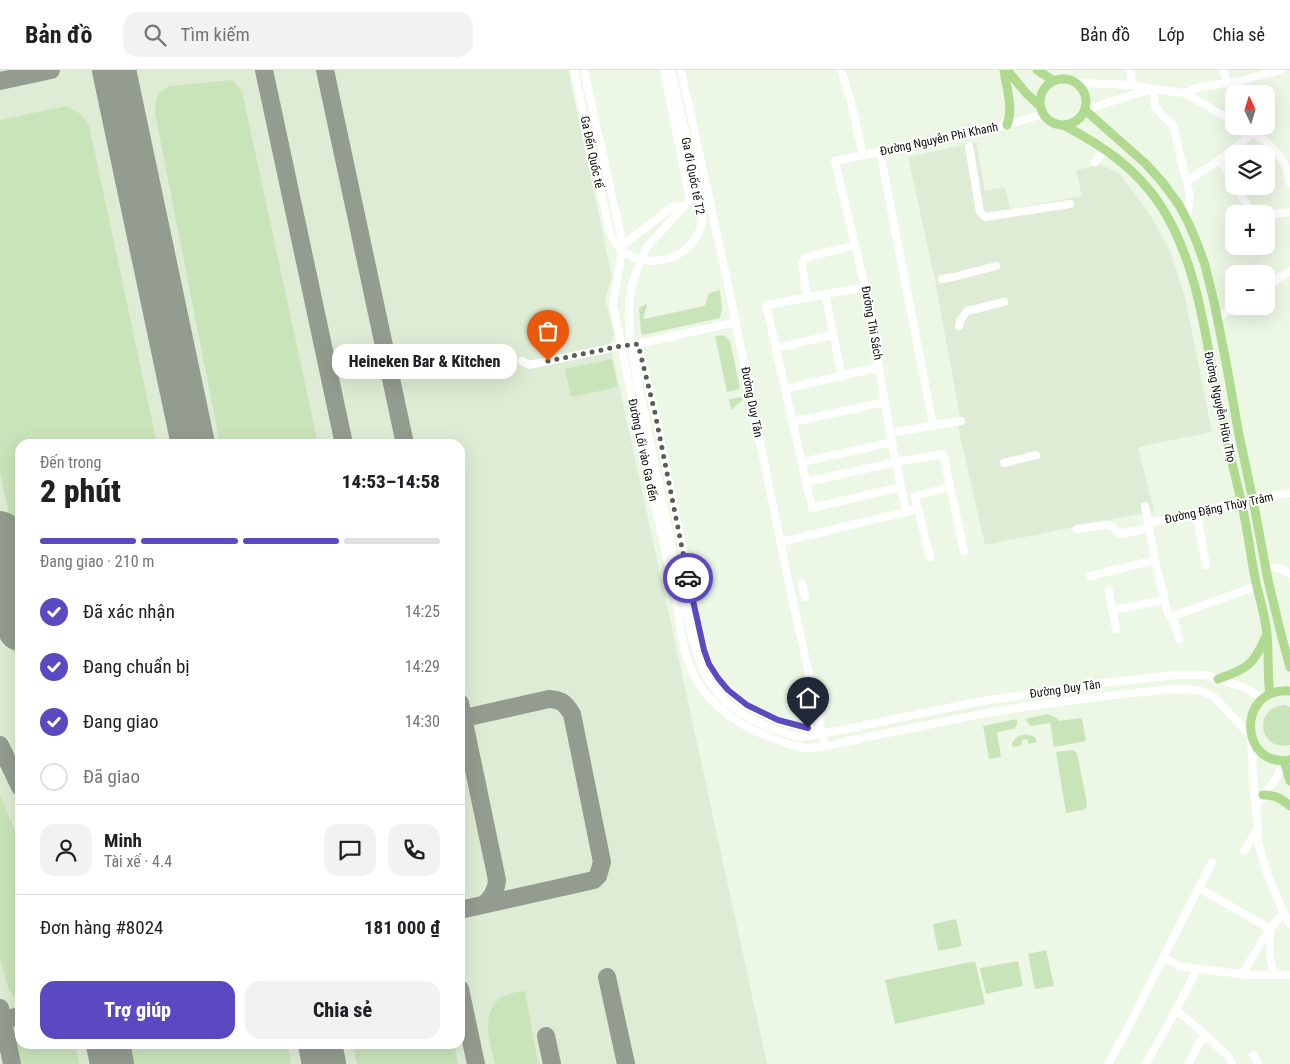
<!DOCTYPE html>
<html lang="vi">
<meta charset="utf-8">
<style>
:root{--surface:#fff;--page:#f2f2f2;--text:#202124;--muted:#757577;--line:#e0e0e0;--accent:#5a49c1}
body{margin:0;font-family:"Roboto Condensed",sans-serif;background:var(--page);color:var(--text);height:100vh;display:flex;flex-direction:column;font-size:19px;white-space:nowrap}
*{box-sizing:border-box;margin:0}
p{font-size:16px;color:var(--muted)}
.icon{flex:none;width:28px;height:28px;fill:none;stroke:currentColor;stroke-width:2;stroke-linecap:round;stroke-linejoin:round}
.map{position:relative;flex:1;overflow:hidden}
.drawer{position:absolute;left:15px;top:369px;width:450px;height:610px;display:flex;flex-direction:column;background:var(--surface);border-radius:15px;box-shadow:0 5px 20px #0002}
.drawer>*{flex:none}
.needle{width:32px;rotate:356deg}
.controls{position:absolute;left:1225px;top:15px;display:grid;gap:10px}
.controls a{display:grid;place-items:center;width:50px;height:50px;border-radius:10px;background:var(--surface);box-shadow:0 5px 20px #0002;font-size:25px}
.pin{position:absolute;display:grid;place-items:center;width:42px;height:42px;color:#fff;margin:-51px -21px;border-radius:50% 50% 50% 0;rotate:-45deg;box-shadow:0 0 5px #0007}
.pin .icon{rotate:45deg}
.courier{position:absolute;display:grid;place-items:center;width:50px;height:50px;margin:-25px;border:4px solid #5a49c1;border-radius:50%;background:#fff;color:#222;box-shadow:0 1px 6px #0007}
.bubble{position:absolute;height:35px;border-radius:15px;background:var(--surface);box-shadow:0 5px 20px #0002;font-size:16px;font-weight:800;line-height:35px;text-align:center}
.summary em{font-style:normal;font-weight:800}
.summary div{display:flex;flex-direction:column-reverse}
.summary{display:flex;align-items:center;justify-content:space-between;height:85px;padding:0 25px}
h1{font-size:32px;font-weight:800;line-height:38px}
.bar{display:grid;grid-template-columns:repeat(4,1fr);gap:8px 5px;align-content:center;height:60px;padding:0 25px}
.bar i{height:6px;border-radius:4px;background:var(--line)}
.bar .current{background:var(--accent)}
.bar p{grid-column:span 4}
.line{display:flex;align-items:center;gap:12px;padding:0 25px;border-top:1px solid var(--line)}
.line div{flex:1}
.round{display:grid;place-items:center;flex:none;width:52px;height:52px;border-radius:15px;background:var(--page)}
ol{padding:0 25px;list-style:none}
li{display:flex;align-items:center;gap:15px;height:55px}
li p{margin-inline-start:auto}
li .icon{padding:5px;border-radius:50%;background:var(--accent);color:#fff;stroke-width:4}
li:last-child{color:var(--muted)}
li i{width:28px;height:28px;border:2px solid var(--line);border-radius:50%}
.action{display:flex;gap:10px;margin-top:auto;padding:10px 25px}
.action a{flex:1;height:58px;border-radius:15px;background:var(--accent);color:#fff;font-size:20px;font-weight:800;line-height:58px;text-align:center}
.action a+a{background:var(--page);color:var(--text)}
header{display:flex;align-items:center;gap:30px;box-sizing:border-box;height:70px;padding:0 25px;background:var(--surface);border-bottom:1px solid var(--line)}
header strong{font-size:24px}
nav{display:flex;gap:28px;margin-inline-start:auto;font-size:18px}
.search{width:350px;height:45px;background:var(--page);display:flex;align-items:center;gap:12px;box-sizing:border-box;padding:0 18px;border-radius:15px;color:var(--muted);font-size:19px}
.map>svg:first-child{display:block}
.built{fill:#deecd5;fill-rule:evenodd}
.green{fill:#cae4ba}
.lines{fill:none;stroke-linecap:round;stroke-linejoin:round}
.taxiway{stroke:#949c8f;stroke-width:18}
.runway{stroke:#949c8f;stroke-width:44}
.minor{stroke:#fff;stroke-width:8}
.major{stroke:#b0da90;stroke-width:9}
.done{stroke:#585e55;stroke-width:5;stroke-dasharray:0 9}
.route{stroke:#5a49c1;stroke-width:6}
.labels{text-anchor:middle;stroke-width:4;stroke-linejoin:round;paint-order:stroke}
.street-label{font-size:12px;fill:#090c07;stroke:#fff}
</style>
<header>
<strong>Bản đồ</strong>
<div class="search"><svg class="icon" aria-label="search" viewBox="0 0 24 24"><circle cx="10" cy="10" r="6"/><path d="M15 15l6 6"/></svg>Tìm kiếm</div>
<nav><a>Bản đồ</a><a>Lớp</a><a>Chia sẻ</a></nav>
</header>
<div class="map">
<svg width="1290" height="994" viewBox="0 0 1290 994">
<rect width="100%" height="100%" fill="#ecf7e5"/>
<path class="built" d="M0,0H568L612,207L605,228L614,264L610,274L767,994H0ZM20,374H460V974H20Z
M976,72L985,121L1005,117L1010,139L1082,126L1076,100L1102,95L1120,104L1150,145L1170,180L1185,228L1212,362L1138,377L1154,441L985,475L956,348L960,347L935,210L908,87Z"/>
<path class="green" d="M232,10L242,21L318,374H220L155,43L156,30L160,22L170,16Z
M66,36L79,43L89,55L157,374H20V496L0,402V50Z
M720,220L722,238L720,248L643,265L641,263L639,238L646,234L647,236L643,248L644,249L704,236L705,235L709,223Z
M724,265L730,271L740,319L727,322L715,266Z
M612,289L618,317L571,327L565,299Z
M742,327L743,330L731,340L729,329Z
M1285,635L1290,637V675C1258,682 1252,637 1285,635Z
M1048,644L1057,648L1059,651L1082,648L1086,671L1054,677L1050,653L1030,656L1025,649Z
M1017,649V655L1014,659L997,662L1001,687L989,689L983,656Z
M1026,664L1035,667L1037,672L1028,674V669L1022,670V675L1013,677L1012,673C1015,668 1019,665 1026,664Z
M1073,680L1077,683L1087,733L1086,738L1082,740L1066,743L1056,682Z
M0,725L20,773V931L16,929L8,918L0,889Z
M956,849L962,876L938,881L933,854Z
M1046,880L1054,916L1035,919L1028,884Z
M975,891L985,934L895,954L885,910Z
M1018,891L1023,916L986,924L980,898Z
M525,921L538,994H495C490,972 479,943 502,927C508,923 518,922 525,921Z
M20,968V974H75L79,994H20L15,974Z
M122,974H287L291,994H126Z
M353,974H454L458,994H357Z"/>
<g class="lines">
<path class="taxiway" d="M264,0L344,374
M325,0L405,374
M0,11L51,0
M460,633L497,810C496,821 492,829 483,835
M460,649L549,629C562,630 565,633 572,644L602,792L598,806L594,810L460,840
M0,675L20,717
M607,907L626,994
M460,919L476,994
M0,938L12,994
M3,950L20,946
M546,966L552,994"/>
<path class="runway" d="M114,0L193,374
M0,463L20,559
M108,974L112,994
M320,974L324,994"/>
<path class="minor" d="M574,0L610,163C612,168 615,173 618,176C644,205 697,189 702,151C703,142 701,132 699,124L671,0
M584,0L623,175L613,234L626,299L678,540C680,555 681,570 686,585C697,624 729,652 767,666C780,671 793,677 807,678C825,678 843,672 860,669
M664,0L690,130
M681,0L728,215L789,514L825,676
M841,0L850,28L863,85
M1130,0L1132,15
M1223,0L1227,13
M1072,11L1083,13L1132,15L1151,19L1185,23L1234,52
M1151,19L1154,26L1155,36L1163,46L1173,55L1190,126L1187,150
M1185,23L1199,17L1240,11L1281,0
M1085,40L1151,19
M1241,56C1257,65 1276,76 1284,93C1287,99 1288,107 1290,113
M969,76L980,142L985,147L1070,134
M880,82L933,355
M1220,89L1234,112
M1095,92L1105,79
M1187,111C1207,98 1238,80 1252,62
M1236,116L1252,144
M709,127L690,130L685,135L646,178L635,205L632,215L629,235L630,267L637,308L675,493L683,523L693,572L700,591L704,602L716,621L726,632L744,645L753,650L773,659L795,666L803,667L858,657
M1266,145L1290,142
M623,175L672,137L685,135
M942,209L954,207L996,196
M865,217L766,235L812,438L901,417
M1266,217L1290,201
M825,224L842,307
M807,228L802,194L804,189L808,187L855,175
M1217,248L1236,236
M959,256L960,251L967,241L1004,232
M638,274L655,343L697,550C700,565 703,581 710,595C724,622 749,640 778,650C792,655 808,659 822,663
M776,278L833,265
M522,291L529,295L621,276L638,274L736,252
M785,319L879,297
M793,352L885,332
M890,363L961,351
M803,392L892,372
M1004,393L1036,385
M807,412L896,392L943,384L964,481
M1145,436L1155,490L1168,544L1169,546H1173L1257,516
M906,441L890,363L865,217L835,91L1007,55L1043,44
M1196,443L1206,495
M1149,453L1241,432L1290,423
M1077,459L1104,455L1111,456L1120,464L1150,458
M781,472L918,439
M930,487L915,426L950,417
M1266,496L1282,499L1290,504
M1090,506L1155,490
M802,513L805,527
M1109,521L1116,559
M1112,540L1165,530
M1173,546L1179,569
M865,655L977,632L1104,613L1175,605H1206L1246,618L1263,629
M868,667L977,645L1017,638L1105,626L1173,619L1195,620L1201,621L1214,627L1251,666L1254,725L1256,736L1258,772L1268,806L1284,843L1290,854
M1256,736L1277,707L1284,691
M1244,781L1257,760
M1199,818L1270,859
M1270,861V887L1274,905
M1164,887L1179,896L1206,900L1252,905H1290
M1242,904L1270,859L1284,843
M1176,940L1194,955L1227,985L1232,994
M1253,985L1259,994
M1108,994L1122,969L1212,792
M1146,994L1176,940L1197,899
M1188,994L1204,965"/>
<path class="major" d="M1004,0C1006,19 1014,37 1007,55
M1007,0L1026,23L1040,36
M1037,0L1054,11
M1040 32a23 23 0 1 1 46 0a23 23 0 1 1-46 0Z
M1085,40L1146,94L1163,113L1179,135L1189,154L1197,173L1205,195L1214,232L1226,292L1239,365L1253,430L1268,510L1281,564L1290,597
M1063,55C1102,75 1137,99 1161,136C1198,194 1205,265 1218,331C1225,364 1233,397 1241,430C1247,456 1250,482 1255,508C1259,527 1265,545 1267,564C1269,584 1267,604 1270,624
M1218,609C1247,599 1254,595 1266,566
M1290,621C1235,617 1240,699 1290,690
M1284,691L1290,711
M1263,725C1275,725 1281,728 1290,736"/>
</g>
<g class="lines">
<path class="done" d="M548,291L621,276L638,274L655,343L688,508"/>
<path class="route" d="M688,508L704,580L709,594L718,608L728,620L747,635L778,650L808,658"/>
</g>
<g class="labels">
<g class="street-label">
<text transform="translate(939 69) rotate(-12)" y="4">Đường Nguyễn Phi Khanh</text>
<text transform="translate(592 82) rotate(78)" y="4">Ga Đến Quốc tế</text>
<text transform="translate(693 106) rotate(79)" y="4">Ga đi Quốc tế T2</text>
<text transform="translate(872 253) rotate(80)" y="4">Đường Thi Sách</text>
<text transform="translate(752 332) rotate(79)" y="4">Đường Duy Tân</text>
<text transform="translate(1220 337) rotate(78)" y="4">Đường Nguyễn Hữu Thọ</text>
<text transform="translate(643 380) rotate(78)" y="4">Đường Lối vào Ga đến</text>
<text transform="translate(1219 438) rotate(-12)" y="4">Đường Đặng Thùy Trâm</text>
<text transform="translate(1065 619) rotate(-8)" y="4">Đường Duy Tân</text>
</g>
</g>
</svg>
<div class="controls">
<a><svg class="needle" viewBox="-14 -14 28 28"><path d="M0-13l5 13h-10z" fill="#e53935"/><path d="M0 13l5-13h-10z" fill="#757577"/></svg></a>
<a><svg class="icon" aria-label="layers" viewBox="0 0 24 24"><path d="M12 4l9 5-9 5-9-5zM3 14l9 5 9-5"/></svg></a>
<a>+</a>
<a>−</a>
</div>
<div class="pin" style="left:548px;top:291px;background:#ea580c"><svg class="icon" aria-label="bag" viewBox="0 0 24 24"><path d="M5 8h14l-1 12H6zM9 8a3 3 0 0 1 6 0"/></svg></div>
<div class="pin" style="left:808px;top:658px;background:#1f2937"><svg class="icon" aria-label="home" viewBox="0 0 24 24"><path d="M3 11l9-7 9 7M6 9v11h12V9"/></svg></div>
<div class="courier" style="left:688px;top:508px"><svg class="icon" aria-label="car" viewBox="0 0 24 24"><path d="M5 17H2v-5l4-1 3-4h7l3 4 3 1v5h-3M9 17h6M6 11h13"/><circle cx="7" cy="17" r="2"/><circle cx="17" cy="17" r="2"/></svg></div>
<div class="bubble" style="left:332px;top:274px;width:185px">Heineken Bar &amp; Kitchen</div>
<section class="drawer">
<div class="summary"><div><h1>2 phút</h1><p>Đến trong</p></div><em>14:53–14:58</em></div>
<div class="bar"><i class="current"></i><i class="current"></i><i class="current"></i><i></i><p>Đang giao · 210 m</p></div>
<ol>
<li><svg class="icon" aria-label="check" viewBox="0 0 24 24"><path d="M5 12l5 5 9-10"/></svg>Đã xác nhận<p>14:25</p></li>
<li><svg class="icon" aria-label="check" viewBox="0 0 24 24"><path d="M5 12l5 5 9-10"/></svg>Đang chuẩn bị<p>14:29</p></li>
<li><svg class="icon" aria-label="check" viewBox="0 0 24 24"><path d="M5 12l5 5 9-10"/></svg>Đang giao<p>14:30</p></li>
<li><i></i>Đã giao</li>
</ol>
<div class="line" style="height:90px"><a class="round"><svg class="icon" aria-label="person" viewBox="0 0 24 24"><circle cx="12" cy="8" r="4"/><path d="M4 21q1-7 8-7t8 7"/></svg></a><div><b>Minh</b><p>Tài xế · 4.4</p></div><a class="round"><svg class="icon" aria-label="chat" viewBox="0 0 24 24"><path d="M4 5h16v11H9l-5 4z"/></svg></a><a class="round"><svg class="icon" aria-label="phone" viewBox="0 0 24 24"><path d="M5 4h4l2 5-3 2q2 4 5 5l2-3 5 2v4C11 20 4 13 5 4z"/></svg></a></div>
<div class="line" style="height:65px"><div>Đơn hàng #8024</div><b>181 000 ₫</b></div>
<div class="action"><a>Trợ giúp</a><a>Chia sẻ</a></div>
</section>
</div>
